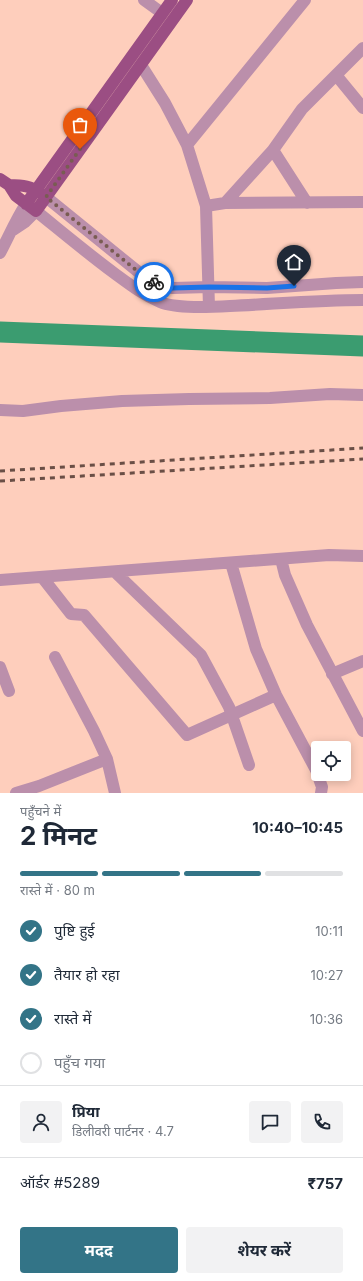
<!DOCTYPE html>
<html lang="hi">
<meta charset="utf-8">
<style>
:root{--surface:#fff;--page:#f2f2f3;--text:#1f2937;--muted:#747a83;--line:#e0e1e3;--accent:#337487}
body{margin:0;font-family:Inter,"Noto Sans Devanagari",sans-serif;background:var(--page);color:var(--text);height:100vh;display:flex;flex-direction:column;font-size:15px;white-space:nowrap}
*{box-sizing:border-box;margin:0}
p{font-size:13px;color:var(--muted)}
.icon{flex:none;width:22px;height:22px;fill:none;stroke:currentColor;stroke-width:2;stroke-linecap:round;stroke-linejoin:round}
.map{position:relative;height:793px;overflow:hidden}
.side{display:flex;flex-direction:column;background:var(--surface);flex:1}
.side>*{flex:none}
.buttons{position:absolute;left:311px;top:741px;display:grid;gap:8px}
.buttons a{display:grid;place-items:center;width:40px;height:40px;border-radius:4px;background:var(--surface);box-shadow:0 2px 10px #0003;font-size:20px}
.pin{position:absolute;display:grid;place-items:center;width:34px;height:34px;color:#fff;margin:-41px -17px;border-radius:50% 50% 50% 0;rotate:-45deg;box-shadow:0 0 4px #0007}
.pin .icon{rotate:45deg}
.courier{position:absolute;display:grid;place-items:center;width:40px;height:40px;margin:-20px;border:3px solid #1a73e8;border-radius:50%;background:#fff;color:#222;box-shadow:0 1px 5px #0007}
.summary em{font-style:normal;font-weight:700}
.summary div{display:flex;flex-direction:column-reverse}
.summary{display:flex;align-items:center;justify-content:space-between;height:68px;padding:0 20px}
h1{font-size:26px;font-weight:700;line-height:30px}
.bar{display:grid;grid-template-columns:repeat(4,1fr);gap:6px 4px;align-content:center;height:48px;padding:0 20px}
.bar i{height:5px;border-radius:3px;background:var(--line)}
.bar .active{background:var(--accent)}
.bar p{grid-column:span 4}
.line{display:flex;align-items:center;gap:10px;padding:0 20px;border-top:1px solid var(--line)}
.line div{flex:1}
.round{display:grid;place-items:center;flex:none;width:42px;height:42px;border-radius:4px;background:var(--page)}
ol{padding:0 20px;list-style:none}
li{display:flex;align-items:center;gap:12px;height:44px}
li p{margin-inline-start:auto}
li .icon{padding:4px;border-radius:50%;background:var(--accent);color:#fff;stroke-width:4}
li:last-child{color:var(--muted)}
li i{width:22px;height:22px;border:2px solid var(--line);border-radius:50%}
.cta{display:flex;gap:8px;margin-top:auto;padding:8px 20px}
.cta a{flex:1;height:46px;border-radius:4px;background:var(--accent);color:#fff;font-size:16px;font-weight:700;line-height:46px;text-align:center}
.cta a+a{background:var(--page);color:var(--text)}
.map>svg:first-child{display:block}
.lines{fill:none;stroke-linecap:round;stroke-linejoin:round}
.river{stroke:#3b9c70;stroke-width:21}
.minor{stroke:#bb8fab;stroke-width:12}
.major{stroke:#9b4e83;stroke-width:12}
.rail{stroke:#6a4f46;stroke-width:3;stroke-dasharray:5 5;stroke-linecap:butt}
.done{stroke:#795c52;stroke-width:4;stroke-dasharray:0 7.2}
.route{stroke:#1a73e8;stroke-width:5}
</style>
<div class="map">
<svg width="363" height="793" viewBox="0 0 363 793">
<rect width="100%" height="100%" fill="#fecebc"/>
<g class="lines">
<path class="river" d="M0,332L363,346"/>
<path class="minor" d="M144,0L162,13
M141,65L165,103L187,145L206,206L209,307
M336,75L363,108
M187,145L305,0
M273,150L307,203
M46,197L141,274L158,285L173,288L209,287L267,288L336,283L363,282
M225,203L273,150L302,109L363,48
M206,206L225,203L363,202
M13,230L25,222L36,211C62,232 87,253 114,273C129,284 143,295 160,302C176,309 212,307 230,306C274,304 318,300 363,300
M0,253C9,236 16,219 26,204
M0,410L23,411L61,406L122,401L189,399L270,398L330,394L363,395
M281,559L285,575L307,625L363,731
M231,563L256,649L276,695L316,770L322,787L321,793
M115,572L201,655L229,707L249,765
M42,577L71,614L84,615L187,735L276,695
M0,580L329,555L363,556
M55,657L94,731L107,759L115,793
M0,667L9,691
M332,674L363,661
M16,793L39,786L107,759"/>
<path class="major" d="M0,179L9,185L16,196L36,211L187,0
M9,185C23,185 31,186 42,194
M26,204L172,0"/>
<path class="rail" d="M0,471L363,448
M0,481L363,459"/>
</g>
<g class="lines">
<path class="done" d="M80,149L46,197L141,274L154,282"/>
<path class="route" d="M154,282L158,285L173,288L209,287L267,288L294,286"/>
</g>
</svg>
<div class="buttons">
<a><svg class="icon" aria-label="locate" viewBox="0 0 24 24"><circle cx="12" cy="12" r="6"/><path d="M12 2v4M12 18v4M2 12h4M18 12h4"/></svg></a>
</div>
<div class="pin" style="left:80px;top:149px;background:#ea580c"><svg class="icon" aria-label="bag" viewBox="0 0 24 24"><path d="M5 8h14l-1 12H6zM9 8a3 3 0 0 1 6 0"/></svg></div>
<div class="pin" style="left:294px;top:286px;background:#1f2937"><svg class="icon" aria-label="home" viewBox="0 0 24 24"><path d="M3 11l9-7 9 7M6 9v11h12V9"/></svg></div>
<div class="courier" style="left:154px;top:282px"><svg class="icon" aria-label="bike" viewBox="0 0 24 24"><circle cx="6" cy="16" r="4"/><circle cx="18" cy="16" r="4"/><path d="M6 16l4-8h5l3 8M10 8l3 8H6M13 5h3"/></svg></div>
</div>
<section class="side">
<div class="summary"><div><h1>2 मिनट</h1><p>पहुँचने में</p></div><em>10:40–10:45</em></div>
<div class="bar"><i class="active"></i><i class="active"></i><i class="active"></i><i></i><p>रास्ते में · 80 m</p></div>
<ol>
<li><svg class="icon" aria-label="check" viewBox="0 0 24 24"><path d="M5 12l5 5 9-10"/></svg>पुष्टि हुई<p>10:11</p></li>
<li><svg class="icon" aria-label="check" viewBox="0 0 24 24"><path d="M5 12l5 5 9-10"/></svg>तैयार हो रहा<p>10:27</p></li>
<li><svg class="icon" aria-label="check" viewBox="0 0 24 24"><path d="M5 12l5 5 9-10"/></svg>रास्ते में<p>10:36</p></li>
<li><i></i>पहुँच गया</li>
</ol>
<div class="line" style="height:72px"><a class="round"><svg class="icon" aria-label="person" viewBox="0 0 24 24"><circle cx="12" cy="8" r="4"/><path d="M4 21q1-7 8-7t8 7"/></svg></a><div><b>प्रिया</b><p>डिलीवरी पार्टनर · 4.7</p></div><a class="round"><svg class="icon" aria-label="chat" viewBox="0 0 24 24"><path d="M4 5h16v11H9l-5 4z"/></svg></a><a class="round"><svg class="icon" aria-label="phone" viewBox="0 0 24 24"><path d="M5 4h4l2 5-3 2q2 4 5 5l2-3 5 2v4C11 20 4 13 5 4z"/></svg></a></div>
<div class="line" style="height:52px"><div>ऑर्डर #5289</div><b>₹757</b></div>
<div class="cta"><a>मदद</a><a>शेयर करें</a></div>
</section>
